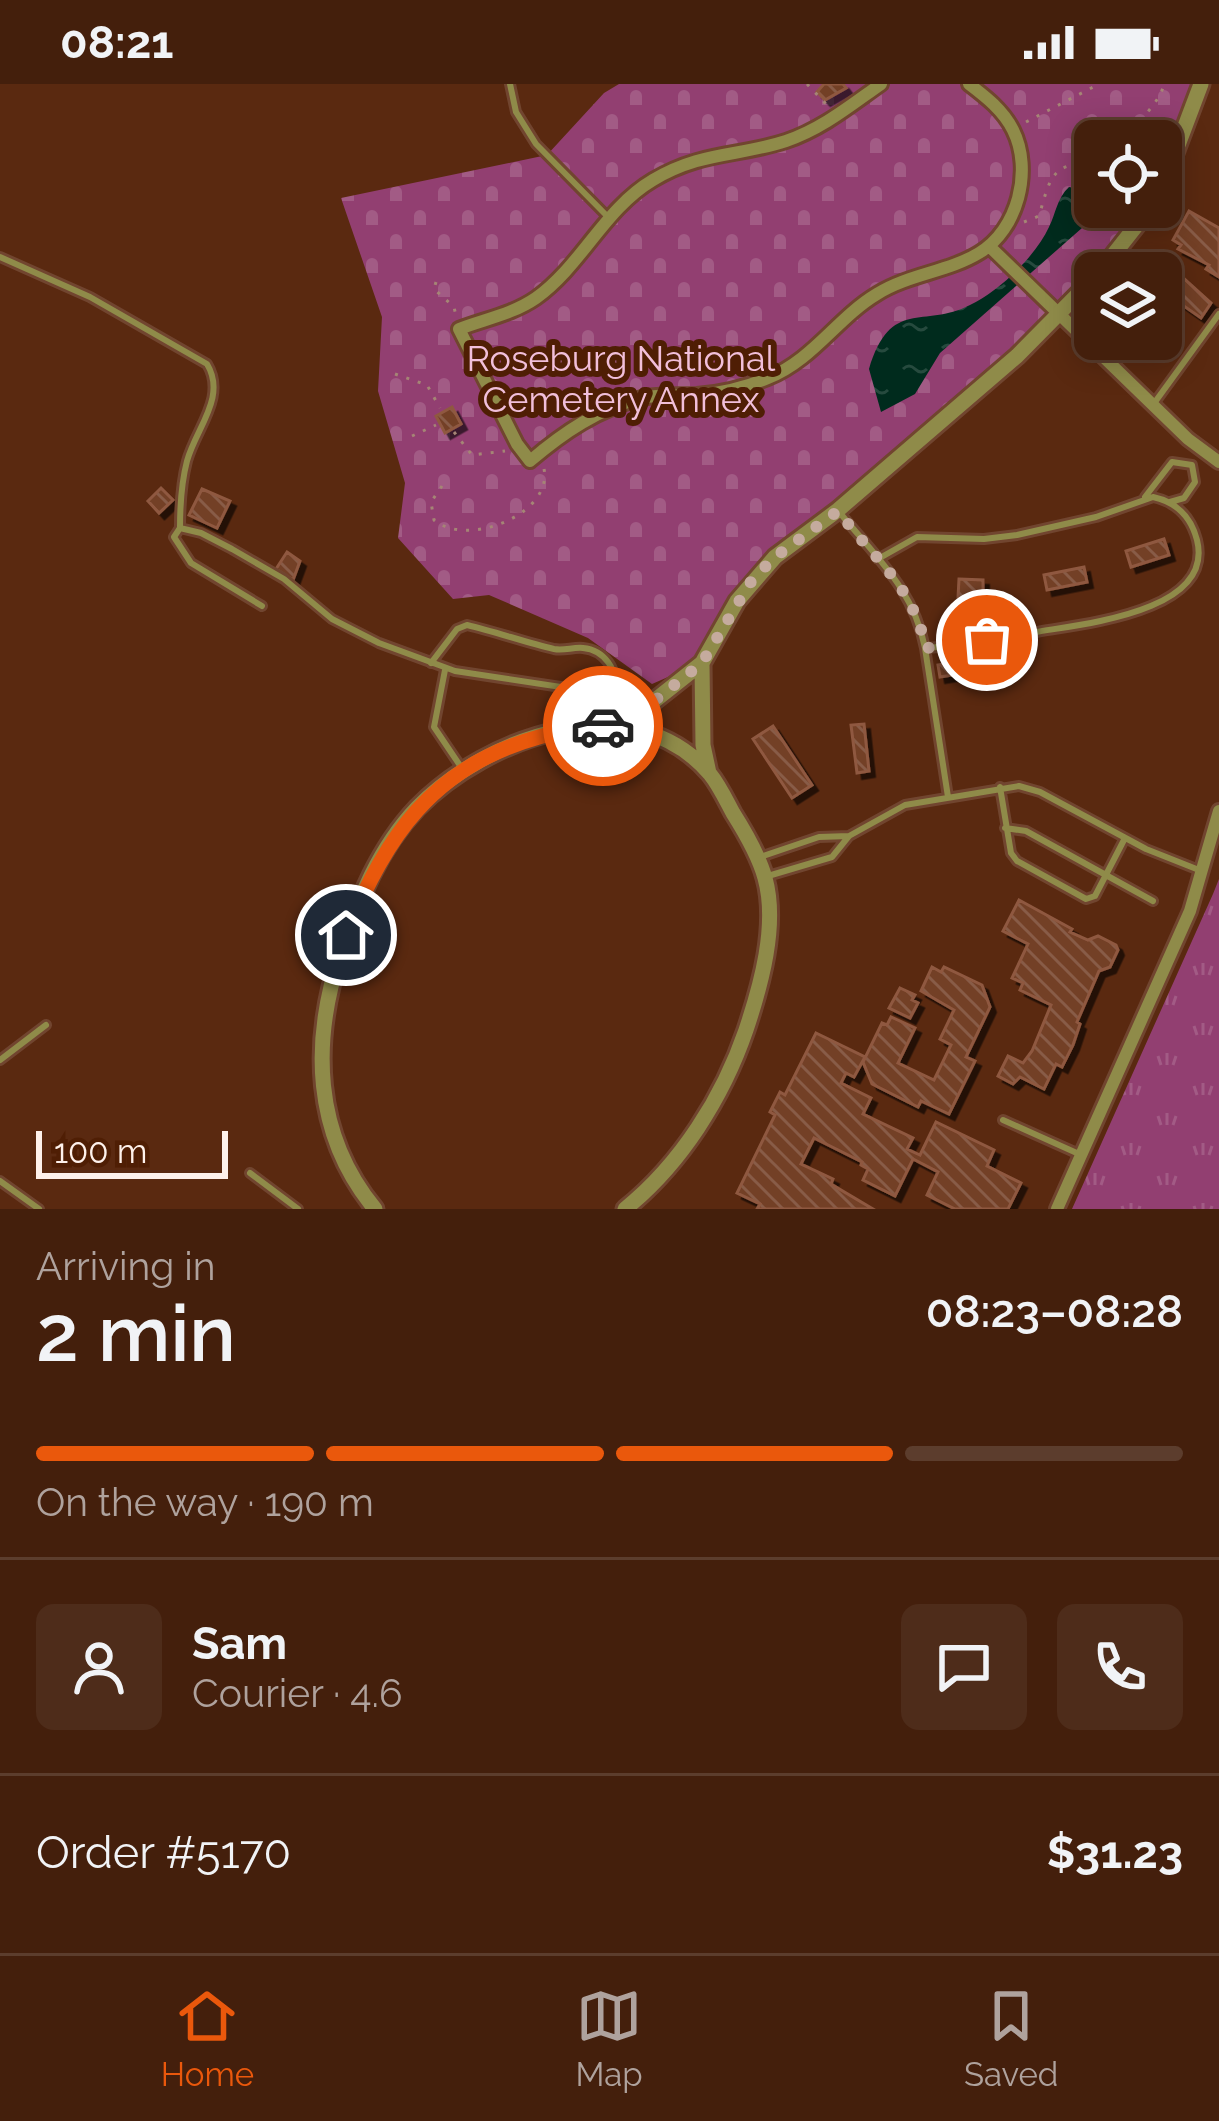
<!DOCTYPE html>
<meta charset="utf-8">
<style>
:root{--surface:#441f0c;--page:#4e2c1a;--text:#f1f3f6;--muted:#afa29d;--line:#5c3d2d;--accent:#ea580c}
body{margin:0;font-family:Raleway,sans-serif;background:var(--page);color:var(--text);height:100vh;display:flex;flex-direction:column;font-size:45px;white-space:nowrap}
*{box-sizing:border-box;margin:0}
p{font-size:39px;color:var(--muted)}
.icon{flex:none;width:66px;height:66px;fill:none;stroke:currentColor;stroke-width:2;stroke-linecap:round;stroke-linejoin:round}
.map{position:relative;height:1125px;overflow:hidden}
.details{display:flex;flex-direction:column;background:var(--surface);flex:1}
.details>*{flex:none}
.buttons{position:absolute;left:1074px;top:36px;display:grid;gap:24px}
.buttons a{display:grid;place-items:center;width:108px;height:108px;border-radius:18px;background:var(--surface);box-shadow:0 6px 30px #0003,0 0 0 3px var(--line);font-size:60px}
.scale{position:absolute;left:36px;bottom:30px;width:192px;box-sizing:border-box;padding-left:12px;border:6px solid #fef1eb;border-top:0;font-size:33px;line-height:42px;white-space:nowrap;color:#fef1eb;-webkit-text-stroke:9px #4f1e04;paint-order:stroke}
.pin{position:absolute;display:grid;place-items:center;width:102px;height:102px;color:#fff;margin:-51px;border:6px solid #fff;border-radius:50%;box-shadow:0 3px 12px #0007}
.courier{position:absolute;display:grid;place-items:center;width:120px;height:120px;margin:-60px;border:9px solid #ea580c;border-radius:50%;background:#fff;color:#222;box-shadow:0 3px 15px #0007}
.summary em{font-style:normal;font-weight:600}
.summary div{display:flex;flex-direction:column-reverse}
.summary{display:flex;align-items:center;justify-content:space-between;height:204px;padding:0 36px}
h1{font-size:78px;font-weight:600;line-height:90px}
.bar{display:grid;grid-template-columns:repeat(4,1fr);gap:18px 12px;align-content:center;height:144px;padding:0 36px}
.bar i{height:15px;border-radius:9px;background:var(--line)}
.bar .current{background:var(--accent)}
.bar p{grid-column:span 4}
.line{display:flex;align-items:center;gap:30px;padding:0 36px;border-top:3px solid var(--line)}
.line div{flex:1}
.round{display:grid;place-items:center;flex:none;width:126px;height:126px;border-radius:18px;background:var(--page)}
.status{display:flex;justify-content:space-between;align-items:center;height:84px;padding:0 60px;background:var(--surface);direction:ltr}
.status svg{height:33px;fill:currentColor}
.tabs{display:flex;justify-content:space-around;align-items:center;height:168px;border-top:3px solid var(--line);background:var(--surface);font-size:33px;color:var(--muted)}
.tabs a{display:grid;justify-items:center;gap:6px}
.tabs .current{color:var(--accent)}
.map>svg:first-child{display:block}
.grass{fill:url(#grass-tufts)}
.cemetery{fill:url(#cemetery-stones)}
.water{fill:url(#water-ripples)}
.building{fill:url(#building-back-hatch);stroke:#8f5940;stroke-width:3;filter:url(#shadow)}
.lines{fill:none;stroke-linecap:round;stroke-linejoin:round}
.service-casing{stroke:#71452f;stroke-width:12}
.minor-casing{stroke:#71452f;stroke-width:18}
.tertiary-casing{stroke:#71452f;stroke-width:21}
.path{stroke:#a58575;stroke-width:3;stroke-dasharray:3 9;stroke-linecap:butt}
.service{stroke:#8f8b49;stroke-width:6}
.minor{stroke:#8f8b49;stroke-width:12}
.tertiary{stroke:#8f8b49;stroke-width:15}
.done{stroke:#c5ab9e;stroke-width:12;stroke-dasharray:0 21.6}
.route{stroke:#ea580c;stroke-width:15}
.labels{text-anchor:middle;stroke-width:12;stroke-linejoin:round;paint-order:stroke}
.park-label{font-size:36px;fill:#f1bfda;stroke:#4f1e04}
</style>
<div class="status"><b>08:21</b><svg viewBox="0 0 49 12"><path d="M0 12V9h3v3zM5 12V6h3v6zM10 12V3h3v9zM15 12V0h3v12zM26 1h20v11H26zM47 4h2v5h-2z"/></svg></div>
<div class="map">
<svg width="1219" height="1125" viewBox="0 0 1219 1125">
<defs>
<pattern id="grass-tufts" width="24" height="20" patternUnits="userSpaceOnUse" patternTransform="scale(3)"><rect width="24" height="20" fill="#923f71"/><path d="M3 7l-1-3M5 7V3M7 7l1-3M15 17l-1-3M17 17v-4M19 17l1-3" fill="none" stroke="#a25b85"/></pattern>
<pattern id="cemetery-stones" width="16" height="16" patternUnits="userSpaceOnUse" patternTransform="scale(3)"><rect width="16" height="16" fill="#923f71"/><path d="M2 7V4a2 2 0 0 1 4 0v3zM10 15v-3a2 2 0 0 1 4 0v3z" fill="#a25b85"/></pattern>
<pattern id="water-ripples" width="26" height="14" patternUnits="userSpaceOnUse" patternTransform="scale(3)"><rect width="26" height="14" fill="#002b1d"/><path d="M2 4q2-2 4 0t4 0M15 11q2-2 4 0t4 0" fill="none" stroke="#264a3e"/></pattern>
<pattern id="building-back-hatch" width="6" height="6" patternUnits="userSpaceOnUse" patternTransform="scale(3)"><rect width="6" height="6" fill="#733f26"/><path d="M-1 5l2 2M0 0l6 6M5-1l2 2" fill="none" stroke="#885b46"/></pattern>
<filter id="shadow"><feDropShadow dx="5.5" dy="5.5" stdDeviation="0" flood-color="#0009"/></filter>
</defs>
<rect width="100%" height="100%" fill="#5a2910"/>
<path class="grass" d="M1219,795V1125H1072L1213,810Z"/>
<path class="cemetery" d="M619,0H1201L1161,100V57H1095V123H1150L1095,192L737,517L684,586L652,600L588,554L489,511L453,515L398,454L405,399L378,307L382,233L341,114L547,71L604,9Z"/>
<path class="water" d="M1069,103L1095,107L1097,123L1082,144L940,269L915,310L881,328L869,285C891,213 923,245 970,221C999,207 1035,173 1049,143C1056,129 1057,114 1069,103Z"/>
<path class="building" d="M824,0H843L846,4L825,16L817,8Z
M1189,127L1219,144V193L1206,185L1209,181L1178,165L1181,161L1173,156Z
M1156,180L1179,190L1211,219L1201,234L1161,206V189H1150Z
M452,323L461,340L445,349L436,332Z
M161,404L173,416L159,429L148,417Z
M202,405L230,417L217,444L189,431Z
M1164,455L1169,471L1131,483L1126,467Z
M287,468L300,477L293,496L276,485Z
M1084,483L1087,498L1047,506L1044,491Z
M959,495L983,496V515L958,514Z
M968,576L970,588L940,593L938,581Z
M864,640L869,687L857,689L851,641Z
M773,642L812,701L792,714L753,655Z
M1019,816L1072,845L1070,848L1088,856L1098,852L1116,861L1118,866L1110,883L1099,887L1077,938L1080,940L1073,961L1062,983L1056,980L1044,1005L1020,993L1013,1000L998,992L1008,972L1023,979L1032,967L1051,921L1020,906L1023,899L1012,894L1028,860L1003,847Z
M932,883L941,888L944,883L982,901L990,923L966,973L975,977L949,1030L921,1017L918,1023L872,1000L863,978L882,939L887,941L891,933L915,944L898,979L934,996L951,961L940,955L954,926L921,907Z
M900,904L915,911L912,916L918,919L910,934L889,924Z
M816,949L865,973L854,993L846,989L841,999L871,1014L863,1030L913,1054L907,1065L920,1071L936,1038L994,1066L987,1082L1021,1099L1008,1125H955L927,1111L938,1088L913,1075L895,1112L863,1096L868,1085L861,1081L862,1078L814,1054L801,1080L833,1095L831,1100L873,1125H757L760,1120L737,1109L775,1031L770,1028L780,1008L785,1011Z"/>
<g class="lines">
<g class="service-casing">
<path id="service" d="M510,0L516,28L536,60L609,134
M0,173L90,213L207,280C227,313 196,344 187,377C181,400 180,421 180,444
M1155,318L1219,230
M1145,413L1172,378L1192,381L1195,398L1184,414L1170,418
M840,429L845,435C881,478 914,508 925,564C963,562 1000,554 1036,548C1082,540 1215,528 1197,456C1191,433 1176,418 1153,413L1096,433L1017,451L984,455L917,453L878,475
M262,522L191,479L174,453L180,444L201,449L232,465L284,495L332,535L379,559L455,587L594,608L612,605C620,587 604,566 583,564C573,563 564,567 554,565C525,558 496,548 467,541L457,545L431,579
M925,564L948,713
M445,586L434,643L461,683
M1000,703L1011,769L1017,777L1086,815L1095,812L1125,754
M1005,744L1026,747L1153,817
M760,773L819,753L849,752
M768,792L832,773L849,752L905,721L1019,702L1040,708L1146,765L1199,786
M0,976L46,941
M1003,1036L1079,1070
M250,1089L298,1125
M0,1097L39,1125"/>
</g>
<g class="minor-casing">
<path id="minor" d="M881,0C851,21 822,45 786,57C737,73 702,67 653,96C604,125 582,181 536,214C513,230 485,235 459,245L517,360L530,377C564,348 598,325 642,314C660,310 678,312 697,311C721,309 746,303 768,294C813,276 837,234 877,210C909,190 948,188 979,169C1018,146 1033,86 1013,46C1003,26 986,13 969,0
M989,162L1188,355L1219,378
M1057,1125L1190,827L1219,727"/>
</g>
<g class="tertiary-casing">
<path id="tertiary" d="M1161,106L1201,0
M1099,189L1151,123
M702,579L737,517L775,473L838,426L1017,272L1095,193
M620,644L702,579L703,661L709,689
M375,1125C313,1050 311,957 341,868C358,816 379,764 417,724C486,653 633,599 710,690C719,701 726,716 733,729C745,748 759,772 765,794C778,841 761,901 746,946C723,1013 681,1080 625,1125"/>
</g>
<path class="path" d="M807,0L826,20
M1026,38L1099,0
M1128,57C1138,34 1159,21 1164,0
M1024,138L1039,132C1050,95 1051,77 1095,80
M436,198L434,205L454,223L456,232
M395,290L427,301L440,324
M454,348L472,371L505,367
M412,352L436,341
M442,402L431,418L434,436C468,465 558,428 543,381
M623,596L647,608"/>
<use href="#service" class="service"/>
<use href="#minor" class="minor"/>
<use href="#tertiary" class="tertiary"/>
</g>
<g class="lines">
<path class="done" d="M603,642L620,644L702,579L752,496L775,473L838,427C875,476 912,500 926,564L987,556"/>
<path class="route" d="M346,851C384,754 433,682 539,653C560,647 582,641 603,642"/>
</g>
<g class="labels">
<g class="park-label">
<text x="621" y="287">Roseburg National<tspan x="621" dy="41">Cemetery Annex</tspan></text>
</g>
</g>
</svg>
<div class="buttons">
<a><svg class="icon" aria-label="locate" viewBox="0 0 24 24"><circle cx="12" cy="12" r="6"/><path d="M12 2v4M12 18v4M2 12h4M18 12h4"/></svg></a>
<a><svg class="icon" aria-label="layers" viewBox="0 0 24 24"><path d="M12 4l9 5-9 5-9-5zM3 14l9 5 9-5"/></svg></a>
</div>
<div class="scale">100 m</div>
<div class="pin" style="left:987px;top:556px;background:#ea580c"><svg class="icon" aria-label="bag" viewBox="0 0 24 24"><path d="M5 8h14l-1 12H6zM9 8a3 3 0 0 1 6 0"/></svg></div>
<div class="pin" style="left:346px;top:851px;background:#1f2937"><svg class="icon" aria-label="home" viewBox="0 0 24 24"><path d="M3 11l9-7 9 7M6 9v11h12V9"/></svg></div>
<div class="courier" style="left:603px;top:642px"><svg class="icon" aria-label="car" viewBox="0 0 24 24"><path d="M5 17H2v-5l4-1 3-4h7l3 4 3 1v5h-3M9 17h6M6 11h13"/><circle cx="7" cy="17" r="2"/><circle cx="17" cy="17" r="2"/></svg></div>
</div>
<section class="details">
<div class="summary"><div><h1>2 min</h1><p>Arriving in</p></div><em>08:23–08:28</em></div>
<div class="bar"><i class="current"></i><i class="current"></i><i class="current"></i><i></i><p>On the way · 190 m</p></div>
<div class="line" style="height:216px"><a class="round"><svg class="icon" aria-label="person" viewBox="0 0 24 24"><circle cx="12" cy="8" r="4"/><path d="M4 21q1-7 8-7t8 7"/></svg></a><div><b>Sam</b><p>Courier · 4.6</p></div><a class="round"><svg class="icon" aria-label="chat" viewBox="0 0 24 24"><path d="M4 5h16v11H9l-5 4z"/></svg></a><a class="round"><svg class="icon" aria-label="phone" viewBox="0 0 24 24"><path d="M5 4h4l2 5-3 2q2 4 5 5l2-3 5 2v4C11 20 4 13 5 4z"/></svg></a></div>
<div class="line" style="height:156px"><div>Order #5170</div><b>$31.23</b></div>
</section>
<nav class="tabs">
<a class="current"><svg class="icon" aria-label="home" viewBox="0 0 24 24"><path d="M3 11l9-7 9 7M6 9v11h12V9"/></svg>Home</a>
<a><svg class="icon" aria-label="map" viewBox="0 0 24 24"><path d="M3 6l6-2 6 2 6-2v14l-6 2-6-2-6 2zM9 4v14M15 6v14"/></svg>Map</a>
<a><svg class="icon" aria-label="saved" viewBox="0 0 24 24"><path d="M7 4h10v16l-5-4-5 4z"/></svg>Saved</a>
</nav>
